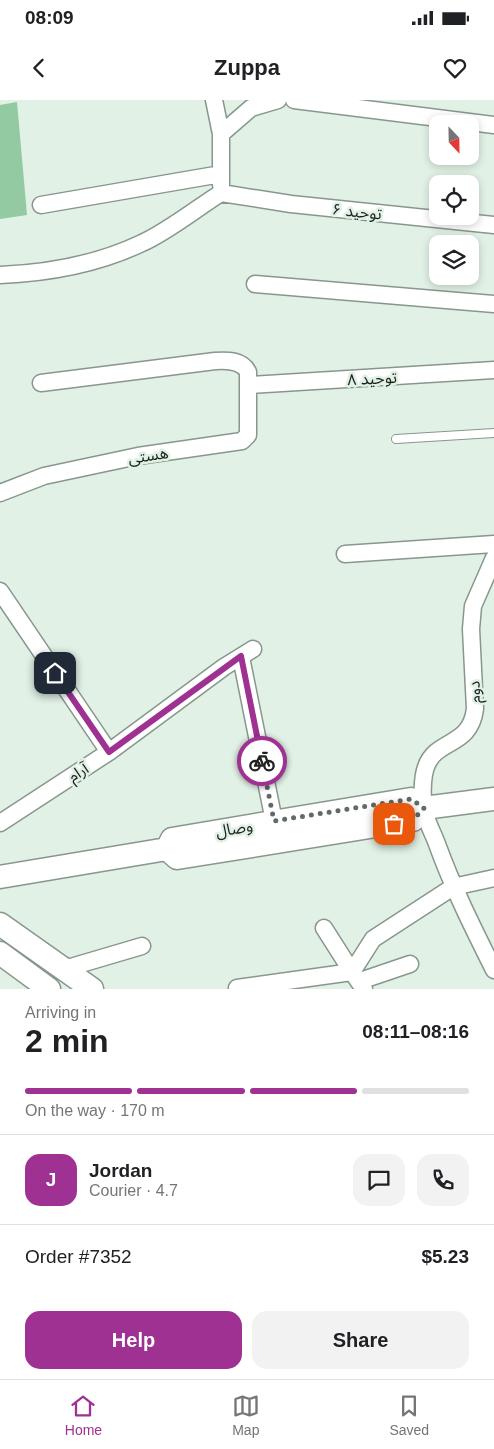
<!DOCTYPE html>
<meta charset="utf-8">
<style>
:root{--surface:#fff;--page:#f2f2f2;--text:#202124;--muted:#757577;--line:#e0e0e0;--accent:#9e3191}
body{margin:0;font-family:Arial,"Noto Sans Arabic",sans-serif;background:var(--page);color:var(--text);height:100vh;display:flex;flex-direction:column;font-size:19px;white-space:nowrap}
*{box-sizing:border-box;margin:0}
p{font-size:16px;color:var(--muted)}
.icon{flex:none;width:28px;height:28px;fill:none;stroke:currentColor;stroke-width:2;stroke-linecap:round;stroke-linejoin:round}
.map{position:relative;height:889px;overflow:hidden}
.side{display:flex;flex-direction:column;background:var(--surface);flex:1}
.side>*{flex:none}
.needle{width:32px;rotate:158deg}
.controls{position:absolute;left:429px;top:15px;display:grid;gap:10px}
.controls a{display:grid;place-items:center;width:50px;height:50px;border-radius:10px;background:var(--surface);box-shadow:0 2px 8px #0003;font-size:25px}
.pin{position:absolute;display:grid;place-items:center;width:42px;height:42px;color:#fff;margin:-21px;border-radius:10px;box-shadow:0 2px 8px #0006}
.courier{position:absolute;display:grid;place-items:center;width:50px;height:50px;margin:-25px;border:4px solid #9e3191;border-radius:50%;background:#fff;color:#222;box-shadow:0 1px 6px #0007}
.overview em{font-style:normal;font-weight:600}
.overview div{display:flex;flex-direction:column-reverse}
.overview{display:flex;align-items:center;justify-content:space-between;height:85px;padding:0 25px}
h1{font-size:32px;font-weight:600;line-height:38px}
.bar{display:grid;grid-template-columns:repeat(4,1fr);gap:8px 5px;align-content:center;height:60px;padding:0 25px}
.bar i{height:6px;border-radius:4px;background:var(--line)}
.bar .selected{background:var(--accent)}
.bar p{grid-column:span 4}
.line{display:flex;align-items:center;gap:12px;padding:0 25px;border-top:1px solid var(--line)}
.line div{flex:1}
.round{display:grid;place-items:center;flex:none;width:52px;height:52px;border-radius:15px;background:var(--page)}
.action{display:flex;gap:10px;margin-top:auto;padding:10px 25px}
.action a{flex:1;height:58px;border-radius:15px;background:var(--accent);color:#fff;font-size:20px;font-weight:600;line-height:58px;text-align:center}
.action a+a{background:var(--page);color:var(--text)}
.status{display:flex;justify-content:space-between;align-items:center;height:35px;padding:0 25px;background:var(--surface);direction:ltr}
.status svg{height:14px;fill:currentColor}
header{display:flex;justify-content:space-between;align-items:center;height:65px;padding:0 25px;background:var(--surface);font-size:22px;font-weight:600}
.dock{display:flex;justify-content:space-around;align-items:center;height:70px;border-top:1px solid var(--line);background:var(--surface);font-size:14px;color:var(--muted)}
.dock a{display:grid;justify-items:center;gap:2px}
.dock .selected{color:var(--accent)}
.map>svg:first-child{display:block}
.green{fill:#93caa2}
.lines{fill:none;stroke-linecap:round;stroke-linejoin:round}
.lane-casing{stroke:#88978c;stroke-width:10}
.street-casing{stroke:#88978c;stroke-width:19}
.secondary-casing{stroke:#88978c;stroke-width:25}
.lane{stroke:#fff;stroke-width:8}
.street{stroke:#fff;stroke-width:16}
.secondary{stroke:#fff;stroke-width:22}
.done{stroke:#616a64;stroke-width:5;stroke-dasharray:0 9}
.route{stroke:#9e3191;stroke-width:6}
.labels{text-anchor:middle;stroke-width:5;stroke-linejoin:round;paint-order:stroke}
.street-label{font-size:16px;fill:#1c221e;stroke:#e1f1e5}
</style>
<div class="status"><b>08:09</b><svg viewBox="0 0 49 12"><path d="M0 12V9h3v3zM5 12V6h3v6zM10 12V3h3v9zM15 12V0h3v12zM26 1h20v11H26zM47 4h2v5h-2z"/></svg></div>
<header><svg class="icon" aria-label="back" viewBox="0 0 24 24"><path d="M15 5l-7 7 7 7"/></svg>Zuppa<svg class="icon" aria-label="heart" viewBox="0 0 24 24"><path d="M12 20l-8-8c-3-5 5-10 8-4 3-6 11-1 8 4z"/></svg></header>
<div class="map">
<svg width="494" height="889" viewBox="0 0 494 889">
<rect width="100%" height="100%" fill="#e1f1e5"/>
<path class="green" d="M17,2L27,115L0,119V5Z"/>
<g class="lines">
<g class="lane-casing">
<path id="lane" d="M396,339L494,333"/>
</g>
<g class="street-casing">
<path id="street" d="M214,0L221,34V85
M294,0L494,25
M221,34L251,8L278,0
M221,93L291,104L494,125
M41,105L221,74
M0,175C48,173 98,164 142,143C167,132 197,108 221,93
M255,184L494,204
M249,285L494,270
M0,393L44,376L138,356L242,341L248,335V272C242,260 227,260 215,261L41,283
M345,454L494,444
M494,458L473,506L471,529L475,609C470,648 436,638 426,667C422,678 422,697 424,709C426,721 433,733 437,744C453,788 473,828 494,870
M0,491L109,652
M241,557L276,731
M0,723L109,652L224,567L253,549
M64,869L142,846
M360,881L410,864
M237,888L352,872L324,828
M364,889L352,872L373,839L453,787L494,778"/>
</g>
<g class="secondary-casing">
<path id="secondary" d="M167,749L177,758L413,720L424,708L494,699
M167,749L172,739L411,699L424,708
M0,777L167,749
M0,824L92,889
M0,853L49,889"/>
</g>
<use href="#lane" class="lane"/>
<use href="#street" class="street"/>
<use href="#secondary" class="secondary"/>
</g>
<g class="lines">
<path class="done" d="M262,661L274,721L411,699L424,708L413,720L394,724"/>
<path class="route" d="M55,573L109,652L241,556L262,661"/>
</g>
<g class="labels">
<g class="street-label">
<text transform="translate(357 111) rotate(6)" y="6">توحید ۶</text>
<text transform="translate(372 278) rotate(-3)" y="6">توحید ۸</text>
<text transform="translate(148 355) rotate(-9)" y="6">هستی</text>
<text transform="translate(474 592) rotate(-92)" y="6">دوم</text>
<text transform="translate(78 672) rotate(-33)" y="6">آرام</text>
<text transform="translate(234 728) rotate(-10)" y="6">وصال</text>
</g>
</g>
</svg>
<div class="controls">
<a><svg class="needle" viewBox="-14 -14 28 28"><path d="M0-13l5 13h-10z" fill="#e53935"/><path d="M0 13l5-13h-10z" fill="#757577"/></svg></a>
<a><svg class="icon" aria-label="locate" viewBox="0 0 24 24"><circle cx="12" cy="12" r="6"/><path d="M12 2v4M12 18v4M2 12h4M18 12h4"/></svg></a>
<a><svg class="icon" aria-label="layers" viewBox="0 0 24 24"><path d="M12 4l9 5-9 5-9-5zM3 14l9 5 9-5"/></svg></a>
</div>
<div class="pin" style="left:394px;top:724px;background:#ea580c"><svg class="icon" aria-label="bag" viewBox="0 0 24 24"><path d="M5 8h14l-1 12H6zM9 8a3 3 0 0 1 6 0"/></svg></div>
<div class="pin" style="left:55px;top:573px;background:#1f2937"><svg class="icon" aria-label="home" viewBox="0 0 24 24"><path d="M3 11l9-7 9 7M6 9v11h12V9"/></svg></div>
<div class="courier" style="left:262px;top:661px"><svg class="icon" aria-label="bike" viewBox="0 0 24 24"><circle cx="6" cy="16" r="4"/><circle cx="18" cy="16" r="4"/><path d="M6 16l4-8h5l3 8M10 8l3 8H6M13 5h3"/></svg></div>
</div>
<section class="side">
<div class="overview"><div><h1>2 min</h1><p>Arriving in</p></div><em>08:11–08:16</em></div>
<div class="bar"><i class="selected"></i><i class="selected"></i><i class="selected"></i><i></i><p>On the way · 170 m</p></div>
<div class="line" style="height:90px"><b class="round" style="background:var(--accent);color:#fff">J</b><div><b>Jordan</b><p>Courier · 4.7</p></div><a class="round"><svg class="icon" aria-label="chat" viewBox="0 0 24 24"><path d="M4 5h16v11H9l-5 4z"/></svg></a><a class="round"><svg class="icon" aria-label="phone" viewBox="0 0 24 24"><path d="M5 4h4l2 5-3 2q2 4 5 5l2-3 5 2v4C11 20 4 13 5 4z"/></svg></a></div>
<div class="line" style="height:65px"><div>Order #7352</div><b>$5.23</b></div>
<div class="action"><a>Help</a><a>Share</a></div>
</section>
<nav class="dock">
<a class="selected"><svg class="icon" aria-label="home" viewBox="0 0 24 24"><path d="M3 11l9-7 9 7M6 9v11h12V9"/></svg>Home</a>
<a><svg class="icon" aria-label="map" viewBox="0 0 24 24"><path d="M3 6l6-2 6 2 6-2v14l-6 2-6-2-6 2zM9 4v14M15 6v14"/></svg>Map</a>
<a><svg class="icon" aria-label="saved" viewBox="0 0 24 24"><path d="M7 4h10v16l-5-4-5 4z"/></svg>Saved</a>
</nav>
